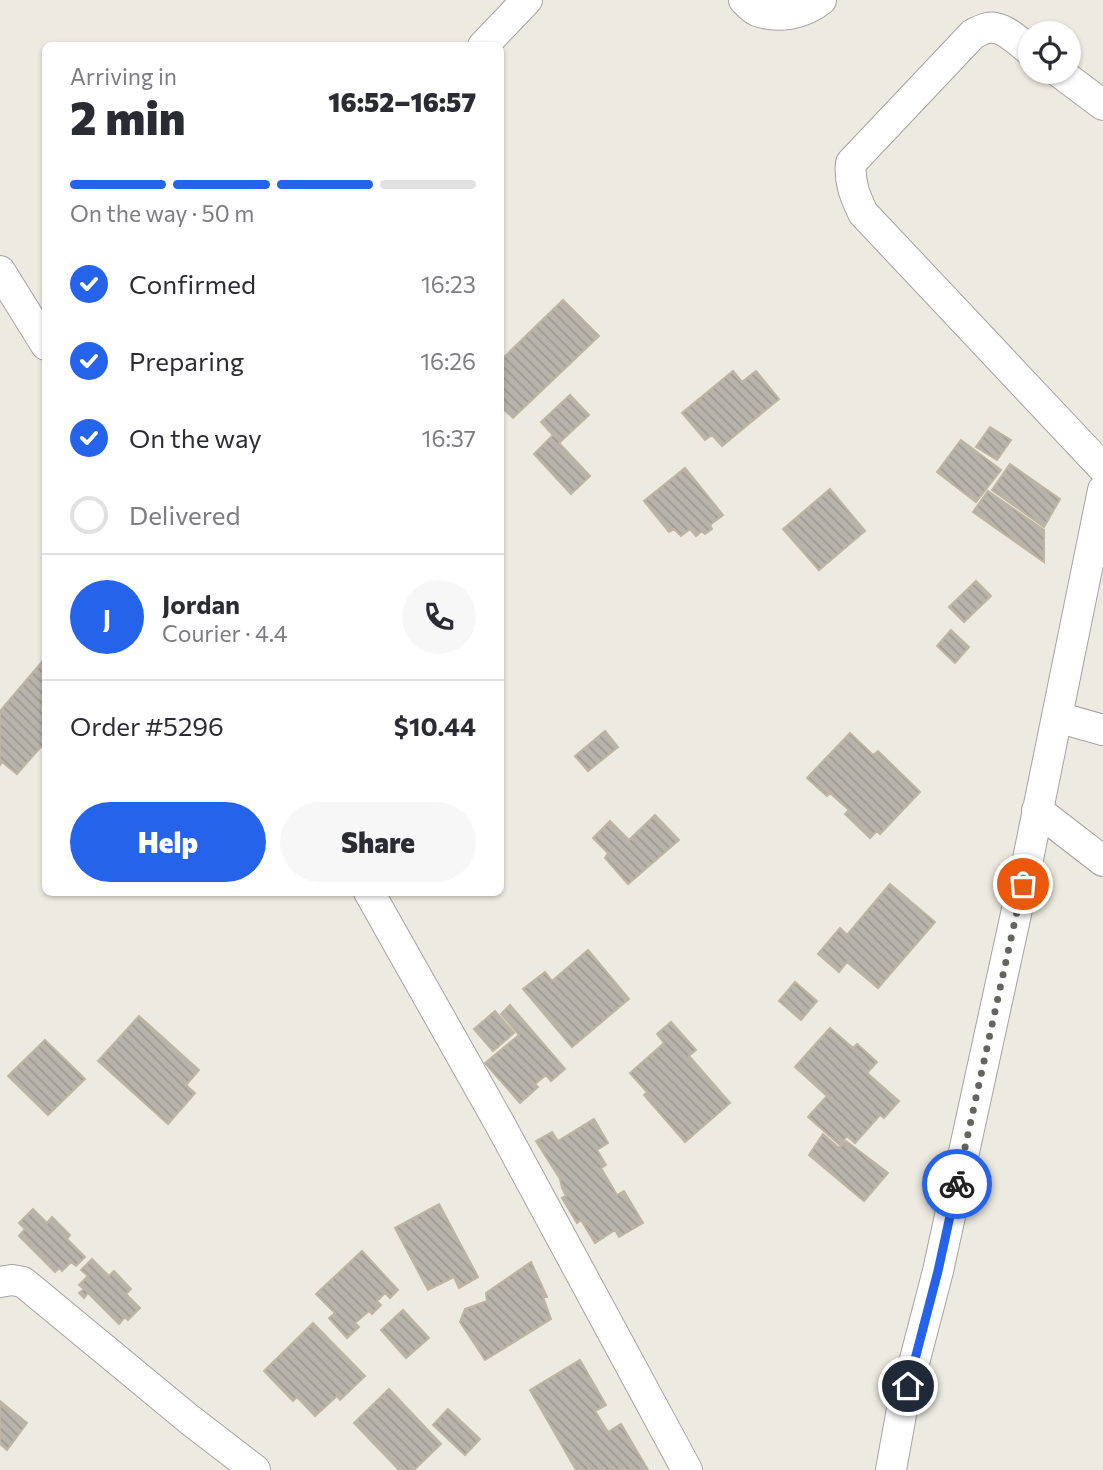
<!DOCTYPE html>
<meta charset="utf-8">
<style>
:root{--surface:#fff;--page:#f7f7f7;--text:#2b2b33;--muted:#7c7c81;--line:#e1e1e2;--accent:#2563eb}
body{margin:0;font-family:Commissioner,sans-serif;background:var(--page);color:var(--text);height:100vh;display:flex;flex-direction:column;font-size:26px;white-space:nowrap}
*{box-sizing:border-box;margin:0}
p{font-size:23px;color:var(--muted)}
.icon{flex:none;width:38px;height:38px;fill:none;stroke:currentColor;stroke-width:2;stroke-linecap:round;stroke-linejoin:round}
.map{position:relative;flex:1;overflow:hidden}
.panel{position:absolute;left:42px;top:42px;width:462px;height:854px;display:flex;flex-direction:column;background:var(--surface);border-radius:10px;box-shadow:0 2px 5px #0004}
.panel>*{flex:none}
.tools{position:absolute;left:1018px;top:21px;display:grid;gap:14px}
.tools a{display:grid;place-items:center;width:63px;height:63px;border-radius:50%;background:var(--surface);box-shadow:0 2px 5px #0004;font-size:35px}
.pin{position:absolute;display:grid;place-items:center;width:60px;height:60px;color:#fff;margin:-30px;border:4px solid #fff;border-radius:50%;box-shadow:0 2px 7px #0007}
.courier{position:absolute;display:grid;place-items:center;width:70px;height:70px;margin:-35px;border:5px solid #2563eb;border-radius:50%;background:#fff;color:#222;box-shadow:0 2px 9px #0007}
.head em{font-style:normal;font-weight:800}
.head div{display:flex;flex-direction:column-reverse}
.head{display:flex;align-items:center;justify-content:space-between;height:119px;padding:0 28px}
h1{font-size:46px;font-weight:800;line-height:52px}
.bar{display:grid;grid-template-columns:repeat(4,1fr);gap:10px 7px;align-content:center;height:84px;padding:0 28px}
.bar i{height:9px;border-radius:5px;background:var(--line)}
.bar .current{background:var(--accent)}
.bar p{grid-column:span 4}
.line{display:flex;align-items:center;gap:18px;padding:0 28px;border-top:2px solid var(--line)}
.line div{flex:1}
.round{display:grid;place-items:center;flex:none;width:74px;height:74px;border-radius:37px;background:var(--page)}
ol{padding:0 28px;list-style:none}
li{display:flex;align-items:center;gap:21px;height:77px}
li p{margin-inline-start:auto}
li .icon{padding:7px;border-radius:50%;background:var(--accent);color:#fff;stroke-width:4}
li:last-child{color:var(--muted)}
li i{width:38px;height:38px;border:4px solid var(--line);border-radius:50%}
.primary-button{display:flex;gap:14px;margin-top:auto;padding:14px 28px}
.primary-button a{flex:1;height:80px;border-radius:42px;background:var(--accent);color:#fff;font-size:28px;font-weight:800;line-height:80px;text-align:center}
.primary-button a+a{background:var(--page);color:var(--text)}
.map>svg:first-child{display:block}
.building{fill:url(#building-back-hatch);stroke:#beb4a4;stroke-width:2}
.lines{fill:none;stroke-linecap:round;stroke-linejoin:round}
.minor-casing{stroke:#a3a3a3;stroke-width:32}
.minor{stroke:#fff;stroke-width:30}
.done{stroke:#656461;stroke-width:7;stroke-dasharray:0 12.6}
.route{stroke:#2563eb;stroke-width:9}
</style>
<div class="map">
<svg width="1103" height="1470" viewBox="0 0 1103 1470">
<defs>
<pattern id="building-back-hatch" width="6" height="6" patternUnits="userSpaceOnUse" patternTransform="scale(1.75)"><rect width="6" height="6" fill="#b9b4ab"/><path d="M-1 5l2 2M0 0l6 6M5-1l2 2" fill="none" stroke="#9e9a93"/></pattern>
</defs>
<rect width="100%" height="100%" fill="#edebe1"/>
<path class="building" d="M563,300L599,336L513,418L500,406V361Z
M733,371L742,382L756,371L779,399L722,446L712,435L705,440L682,413Z
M570,395L589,415L559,443L590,476L571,494L534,454L553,435L541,422Z
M990,427L1011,440L997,460L976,447Z
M961,440L1001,470L976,502L937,472Z
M1010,464L1060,499L1044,527L992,490Z
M685,468L723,515L710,525L712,529L705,534L702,531L696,536L690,529L681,536L674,529L669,532L644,501Z
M830,489L865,531L819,570L783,529Z
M988,491L1044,530V562L973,512Z
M976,581L991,596L964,622L949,607Z
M951,630L969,647L955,663L937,646Z
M46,657V741L17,774L2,762L0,765V711Z
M605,731L618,747L588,771L575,756Z
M850,733L873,755L878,751L920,792L880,834L877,831L870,838L845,814L849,810L830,793L827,796L807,778Z
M655,815L679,840L628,884L605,858L608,853L593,838L610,821L629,840Z
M890,884L935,922L878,988L847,962L839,972L818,954L840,928L847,935Z
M588,950L629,999L572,1047L523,989L545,972L552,981Z
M795,982L817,1001L801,1020L779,1001Z
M510,1005L565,1069L551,1081L546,1075L535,1084L538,1087L520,1103L485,1063L519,1035L501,1014Z
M495,1011L514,1033L493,1051L474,1029Z
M139,1016L199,1070L186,1085L195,1093L168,1124L98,1061Z
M671,1022L696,1050L689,1056L730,1103L685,1142L644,1095L647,1092L630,1073L664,1043L657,1034Z
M830,1028L853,1048L857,1044L877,1062L867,1073L899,1101L884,1118L880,1115L855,1143L847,1136L840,1145L808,1117L827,1096L795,1067Z
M45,1040L85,1079L48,1115L8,1076Z
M594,1119L608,1143L597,1150L606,1165L601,1168L617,1195L624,1191L643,1223L619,1237L615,1230L595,1243L581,1220L577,1223L562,1198L566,1196L562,1188L560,1179L536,1141L552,1132L558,1141Z
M823,1134L839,1148L846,1141L888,1173L864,1201L809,1155Z
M439,1204L478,1277L459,1288L454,1277L428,1290L395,1228Z
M33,1209L47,1223L52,1217L70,1235L67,1239L85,1257L76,1266L71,1262L62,1271L59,1268L55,1272L19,1236L25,1229L19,1223Z
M362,1251L398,1290L390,1298L385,1293L377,1301L381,1305L372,1314L369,1311L355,1323L359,1327L347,1338L329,1318L335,1313L316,1294Z
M92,1259L109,1276L114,1271L131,1289L126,1294L140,1308L128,1320L125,1317L119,1324L88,1293L84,1298L79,1293L84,1289L79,1285L88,1276L81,1270Z
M531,1262L547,1297H543L551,1319L485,1360L460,1322L465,1309L487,1301L486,1293Z
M403,1310L429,1338L406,1358L381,1330Z
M313,1323L365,1376L340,1400L337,1396L315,1416L297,1397L293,1401L264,1371Z
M580,1360L606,1405L595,1411L608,1432L621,1424L648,1470H576L530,1390Z
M389,1389L441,1444L414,1470H399L354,1423Z
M0,1401L27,1423L7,1450L0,1444Z
M448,1409L480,1439L465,1455L433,1425Z"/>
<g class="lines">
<g class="minor-casing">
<path id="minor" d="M744,0C748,4 752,9 757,11C778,19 804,14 821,0
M483,46L527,0
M1031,51C1021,44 1008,30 995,28C988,26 979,31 973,34L851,163C849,182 855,196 863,213L1103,468
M1059,72L1103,105
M0,271L46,345
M1057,717L1103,730
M1037,810L1103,861
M369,892L501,1126L687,1470
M0,1282L12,1280L23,1282L190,1420L255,1470
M891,1470L902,1409L938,1271L1028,859L1103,490"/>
</g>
<use href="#minor" class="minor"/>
</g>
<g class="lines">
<path class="done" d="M957,1184L1023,884"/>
<path class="route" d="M908,1386L938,1271L957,1184"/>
</g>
</svg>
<div class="tools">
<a><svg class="icon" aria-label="locate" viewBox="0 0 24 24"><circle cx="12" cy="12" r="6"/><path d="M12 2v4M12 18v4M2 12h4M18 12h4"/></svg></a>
</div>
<div class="pin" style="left:1023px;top:884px;background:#ea580c"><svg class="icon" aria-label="bag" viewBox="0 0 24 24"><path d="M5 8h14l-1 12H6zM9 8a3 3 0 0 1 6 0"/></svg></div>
<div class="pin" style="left:908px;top:1386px;background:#1f2937"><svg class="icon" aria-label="home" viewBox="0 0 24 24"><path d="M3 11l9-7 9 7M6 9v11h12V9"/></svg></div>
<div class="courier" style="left:957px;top:1184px"><svg class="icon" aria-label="bike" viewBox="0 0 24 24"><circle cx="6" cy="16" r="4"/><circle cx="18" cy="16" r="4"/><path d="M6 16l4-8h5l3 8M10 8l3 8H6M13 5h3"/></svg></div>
<section class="panel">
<div class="head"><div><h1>2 min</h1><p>Arriving in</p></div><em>16:52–16:57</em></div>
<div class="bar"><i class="current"></i><i class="current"></i><i class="current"></i><i></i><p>On the way · 50 m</p></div>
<ol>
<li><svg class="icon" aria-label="check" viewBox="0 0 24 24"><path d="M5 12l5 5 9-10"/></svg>Confirmed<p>16:23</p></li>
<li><svg class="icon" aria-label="check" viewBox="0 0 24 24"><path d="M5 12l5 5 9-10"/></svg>Preparing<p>16:26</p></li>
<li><svg class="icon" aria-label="check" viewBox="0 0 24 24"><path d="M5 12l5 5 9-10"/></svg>On the way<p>16:37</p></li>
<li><i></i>Delivered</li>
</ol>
<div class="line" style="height:126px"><b class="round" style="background:var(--accent);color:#fff">J</b><div><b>Jordan</b><p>Courier · 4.4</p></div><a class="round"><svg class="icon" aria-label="phone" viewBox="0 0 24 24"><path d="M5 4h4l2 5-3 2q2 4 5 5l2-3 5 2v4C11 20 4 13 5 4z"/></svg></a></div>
<div class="line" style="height:91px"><div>Order #5296</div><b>$10.44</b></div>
<div class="primary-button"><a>Help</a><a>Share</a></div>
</section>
</div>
